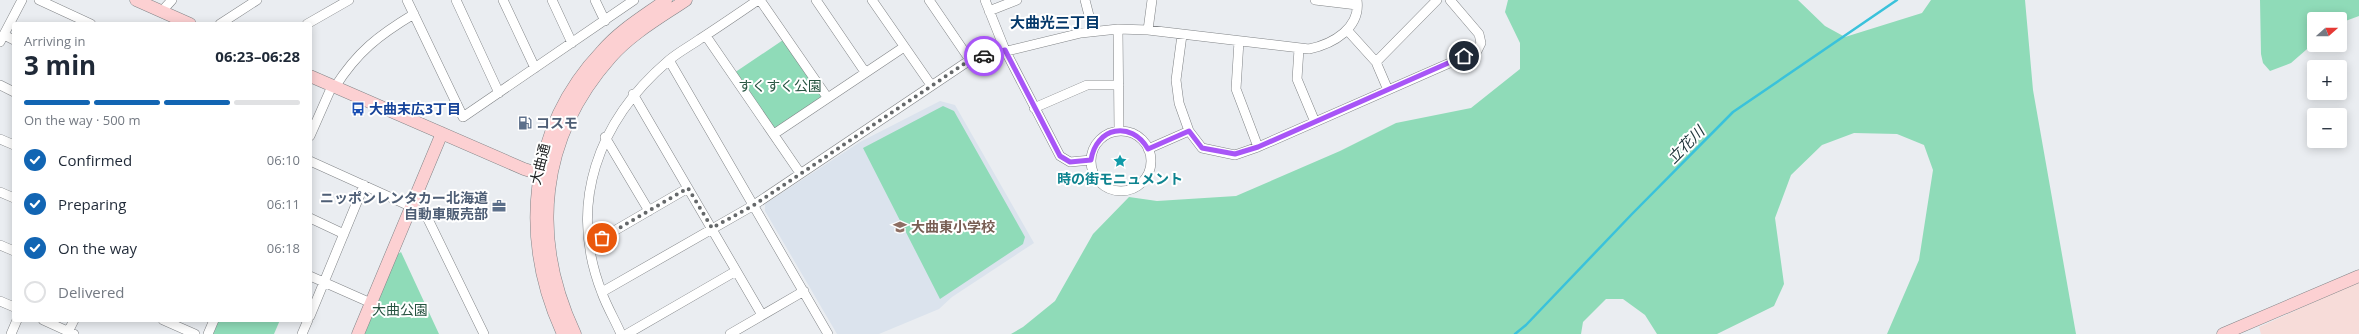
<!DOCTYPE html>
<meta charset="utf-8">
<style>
:root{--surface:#fff;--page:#f2f2f3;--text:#1f2937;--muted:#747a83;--line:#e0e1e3;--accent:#1265b3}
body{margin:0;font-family:"Open Sans","Noto Sans JP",sans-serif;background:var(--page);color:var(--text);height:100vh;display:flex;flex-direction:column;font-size:15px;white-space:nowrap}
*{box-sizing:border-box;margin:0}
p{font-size:13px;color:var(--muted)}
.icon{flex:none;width:22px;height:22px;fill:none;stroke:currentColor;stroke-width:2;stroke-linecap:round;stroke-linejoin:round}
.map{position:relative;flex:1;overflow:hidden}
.details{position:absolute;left:12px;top:22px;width:300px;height:300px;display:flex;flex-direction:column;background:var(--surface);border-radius:4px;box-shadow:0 2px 10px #0003}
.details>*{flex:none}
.needle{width:26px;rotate:69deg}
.buttons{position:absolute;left:2307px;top:12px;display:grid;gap:8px}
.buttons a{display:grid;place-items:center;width:40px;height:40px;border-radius:4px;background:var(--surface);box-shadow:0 2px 10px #0003;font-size:20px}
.pin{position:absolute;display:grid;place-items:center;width:34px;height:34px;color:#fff;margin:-17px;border:2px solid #fff;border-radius:50%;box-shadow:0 1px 4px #0007}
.courier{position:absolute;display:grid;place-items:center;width:40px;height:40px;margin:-20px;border:3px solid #a855f7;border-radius:50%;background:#fff;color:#222;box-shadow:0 1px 5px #0007}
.overview em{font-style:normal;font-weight:700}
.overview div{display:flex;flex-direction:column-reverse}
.overview{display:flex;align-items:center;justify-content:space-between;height:68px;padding:0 12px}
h1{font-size:26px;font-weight:700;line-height:30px}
.bar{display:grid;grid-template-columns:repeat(4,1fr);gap:6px 4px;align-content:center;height:48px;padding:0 12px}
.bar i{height:5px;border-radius:3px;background:var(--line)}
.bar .current{background:var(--accent)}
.bar p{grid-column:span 4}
ol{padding:0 12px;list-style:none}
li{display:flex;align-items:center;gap:12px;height:44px}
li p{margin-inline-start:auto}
li .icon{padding:4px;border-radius:50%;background:var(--accent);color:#fff;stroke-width:4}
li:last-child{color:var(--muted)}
li i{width:22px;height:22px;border:2px solid var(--line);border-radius:50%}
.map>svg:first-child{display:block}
.commercial{fill:#f7dcd9}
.built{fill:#dbe3ed}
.green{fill:#8fdbb8}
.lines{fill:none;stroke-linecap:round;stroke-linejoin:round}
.stream{stroke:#3ac2db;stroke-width:2.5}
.street-casing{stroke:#818487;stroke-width:10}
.secondary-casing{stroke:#818487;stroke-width:13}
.street{stroke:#fff;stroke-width:9}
.secondary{stroke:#fcd0d2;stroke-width:12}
.done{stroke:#65686a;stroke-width:4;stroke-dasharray:0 7.2}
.route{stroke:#a855f7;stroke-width:5}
.labels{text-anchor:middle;stroke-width:4;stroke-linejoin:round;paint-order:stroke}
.park-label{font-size:14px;fill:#265340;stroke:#fff}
.transit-label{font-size:14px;font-weight:bold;fill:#164399;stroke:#fff;text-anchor:start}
.service-label{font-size:14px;font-weight:bold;fill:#4e5e75;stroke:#fff;text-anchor:start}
.street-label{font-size:14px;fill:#1e2021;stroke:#fff}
.culture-label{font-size:14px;font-weight:bold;fill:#0d838f;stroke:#fff}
.education-label{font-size:14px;font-weight:bold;fill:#785e54;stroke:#fff;text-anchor:start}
.neighbourhood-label{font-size:15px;font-weight:bold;fill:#04386a;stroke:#fff}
.water-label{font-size:15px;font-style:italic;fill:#1e3439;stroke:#fff}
</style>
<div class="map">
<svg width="2359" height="334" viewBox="0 0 2359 334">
<rect width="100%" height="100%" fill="#eaedf1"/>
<path class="commercial" d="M2359,282V334H2261L2259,327Z"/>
<path class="built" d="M940,101L955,105L1034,243L952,297L939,309L879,334H837L765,211V204L860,142Z"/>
<path class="green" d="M1508,0H1798L1825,26L1845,37L1922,13L1931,0H2025L2033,90L2076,334H1887L1919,260L1933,170L1924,145L1897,134L1854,133L1822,145L1791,175L1775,218L1784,284L1774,306L1717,334H1657L1645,315L1623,299H1606L1583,322L1581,334H1011L1023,327L1055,301L1093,234L1129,197L1157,201L1236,196L1340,151L1396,123L1471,108L1520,69V43L1505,12Z
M2260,0H2359V16L2340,23V19H2314V43L2291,63L2270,71L2263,63L2261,54Z
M786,38L827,97L774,134L734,73Z
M943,106L954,111L1025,237L1023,244L940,299L863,148Z
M401,252L439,334H363L395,256Z
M219,320H280L274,334H213Z"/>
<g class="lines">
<path class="stream" d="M1515,334L1526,325L1632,214L1733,112L1897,0"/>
<g class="street-casing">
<path id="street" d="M39,0L91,24
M407,0L463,117L634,0
M456,0L499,93
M503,0L535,68
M552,0L572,43
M595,0L605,21
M760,0L827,97
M816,0L865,72
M872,0L931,85
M929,0L970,60
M985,0L1005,50L1060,156L1070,162L1091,160
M1085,0L1093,31
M1315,0L1357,5
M989,11L1017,0
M161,12L172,0
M220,24L257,0
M307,24L349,0
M1118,29L1119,131
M1148,30L1152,0
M1348,31L1376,62L1388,90
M4,35L14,40
M1182,35L1176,80L1179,103L1189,131L1202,148L1235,155L1258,147L1477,51L1481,43L1479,34L1450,0
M706,36L800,173
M1239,41L1236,89L1258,147
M0,42L22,0
M1299,49L1297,79L1315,122
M669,60L828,334
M1376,62L1437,0
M0,85L14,92
M335,87C357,52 379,35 414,14
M633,94L762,315
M1034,108L1087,85H1119
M1091 161a30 30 0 1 1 60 0a30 30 0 1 1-60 0Z
M774,134L904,47
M310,136L332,86
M605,137L649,211
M0,139L14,145
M1148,149L1189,131
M310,161L425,213L484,334
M0,192L14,198
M310,218L344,234
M0,245L14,251
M590,245L688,188
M310,276L371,303
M602,292L754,205L970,60L1081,33L1118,29L1148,30L1309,49C1333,44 1361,28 1357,0
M0,301L14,307
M310,316L364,185
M43,320L74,334
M163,320L195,334
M11,334L17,320
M67,334L74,320
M208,334L214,320
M302,334L308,320
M621,334C615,320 607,307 602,293C567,204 598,121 668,61C677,53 690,46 700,39C720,26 739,13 758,0
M627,334L736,271
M730,334L804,291"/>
</g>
<g class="secondary-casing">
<path id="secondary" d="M136,0L190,24
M310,76L524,169L546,176
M358,334L442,133
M563,334C519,239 528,129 602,51C620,30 644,16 666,0
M575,334C530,238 539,138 611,57C631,34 661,17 686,0
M2223,334L2359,276"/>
</g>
<use href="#street" class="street"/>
<use href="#secondary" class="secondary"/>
</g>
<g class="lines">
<path class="done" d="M602,238L688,188L712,228L754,205L970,60L984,56"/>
<path class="route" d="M984,56L1005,50L1060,156L1070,162L1091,160C1096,127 1131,120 1148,149L1189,131L1202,148L1235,154L1258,147L1464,56"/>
</g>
<defs>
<g id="bus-bare" transform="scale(1.08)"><path d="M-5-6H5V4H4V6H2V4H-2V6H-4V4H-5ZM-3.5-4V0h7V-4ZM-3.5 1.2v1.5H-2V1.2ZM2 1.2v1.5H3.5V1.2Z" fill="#1a4fb4" stroke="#fff" stroke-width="2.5" paint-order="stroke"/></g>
<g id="fuel-bare" transform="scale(1.08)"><path d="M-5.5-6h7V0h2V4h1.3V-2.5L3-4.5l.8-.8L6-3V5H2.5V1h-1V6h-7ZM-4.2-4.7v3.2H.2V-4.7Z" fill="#5c6f8a" stroke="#fff" stroke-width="2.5" paint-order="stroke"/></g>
<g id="sight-bare" transform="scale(1.08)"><path d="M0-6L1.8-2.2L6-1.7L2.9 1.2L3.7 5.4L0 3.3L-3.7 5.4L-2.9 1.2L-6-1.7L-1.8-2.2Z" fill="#0f9aa8" stroke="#fff" stroke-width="2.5" paint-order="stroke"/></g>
<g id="office-bare" transform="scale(1.08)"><path d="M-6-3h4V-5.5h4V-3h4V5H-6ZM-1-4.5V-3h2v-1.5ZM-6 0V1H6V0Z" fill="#5c6f8a" stroke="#fff" stroke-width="2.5" paint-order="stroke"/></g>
<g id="school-bare" transform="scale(1.08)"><path d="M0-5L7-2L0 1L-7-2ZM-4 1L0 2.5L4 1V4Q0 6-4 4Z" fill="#8d6e63" stroke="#fff" stroke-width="2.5" paint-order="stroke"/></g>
</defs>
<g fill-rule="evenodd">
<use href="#bus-bare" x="358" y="109"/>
<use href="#fuel-bare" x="525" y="123"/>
<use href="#sight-bare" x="1120" y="161"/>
<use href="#office-bare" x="499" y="206"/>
<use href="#school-bare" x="900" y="227"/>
</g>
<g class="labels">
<g class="park-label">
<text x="780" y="91">すくすく公園</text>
<text x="400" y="315">大曲公園</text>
</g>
<g class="transit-label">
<text x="369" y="114">大曲末広3丁目</text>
</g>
<g class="service-label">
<text x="536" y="128">コスモ</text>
<text x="488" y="203" text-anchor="end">ニッポンレンタカー北海道<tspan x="488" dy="16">自動車販売部</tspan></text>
</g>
<g class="street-label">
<text transform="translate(540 164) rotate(-76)" y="5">大曲通</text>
</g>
<g class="culture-label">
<text x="1120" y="184">時の街モニュメント</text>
</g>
<g class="education-label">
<text x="911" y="232">大曲東小学校</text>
</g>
<g class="neighbourhood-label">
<text x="1055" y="28">大曲光三丁目</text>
</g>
<g class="water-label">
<text transform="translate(1686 145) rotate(-45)" y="5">立花川</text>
</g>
</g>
</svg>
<div class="buttons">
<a><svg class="needle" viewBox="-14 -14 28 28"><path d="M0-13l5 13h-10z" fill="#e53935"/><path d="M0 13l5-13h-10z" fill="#747a83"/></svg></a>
<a>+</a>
<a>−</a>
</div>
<div class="pin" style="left:602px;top:238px;background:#ea580c"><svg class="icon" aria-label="bag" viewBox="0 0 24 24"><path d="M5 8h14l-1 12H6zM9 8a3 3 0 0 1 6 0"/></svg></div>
<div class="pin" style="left:1464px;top:56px;background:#1f2937"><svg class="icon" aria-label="home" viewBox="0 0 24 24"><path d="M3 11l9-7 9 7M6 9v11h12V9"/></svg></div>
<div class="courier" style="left:984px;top:56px"><svg class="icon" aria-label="car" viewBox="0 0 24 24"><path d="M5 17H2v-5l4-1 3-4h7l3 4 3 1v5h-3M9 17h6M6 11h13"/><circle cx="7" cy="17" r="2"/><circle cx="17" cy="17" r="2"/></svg></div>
<section class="details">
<div class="overview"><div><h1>3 min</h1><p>Arriving in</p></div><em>06:23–06:28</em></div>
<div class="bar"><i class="current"></i><i class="current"></i><i class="current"></i><i></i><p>On the way · 500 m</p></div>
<ol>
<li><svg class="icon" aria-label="check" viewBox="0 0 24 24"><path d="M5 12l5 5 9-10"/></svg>Confirmed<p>06:10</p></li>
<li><svg class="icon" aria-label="check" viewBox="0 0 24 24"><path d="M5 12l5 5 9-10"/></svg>Preparing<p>06:11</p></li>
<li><svg class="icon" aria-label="check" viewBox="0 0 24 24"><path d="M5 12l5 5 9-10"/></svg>On the way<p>06:18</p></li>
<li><i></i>Delivered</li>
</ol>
</section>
</div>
